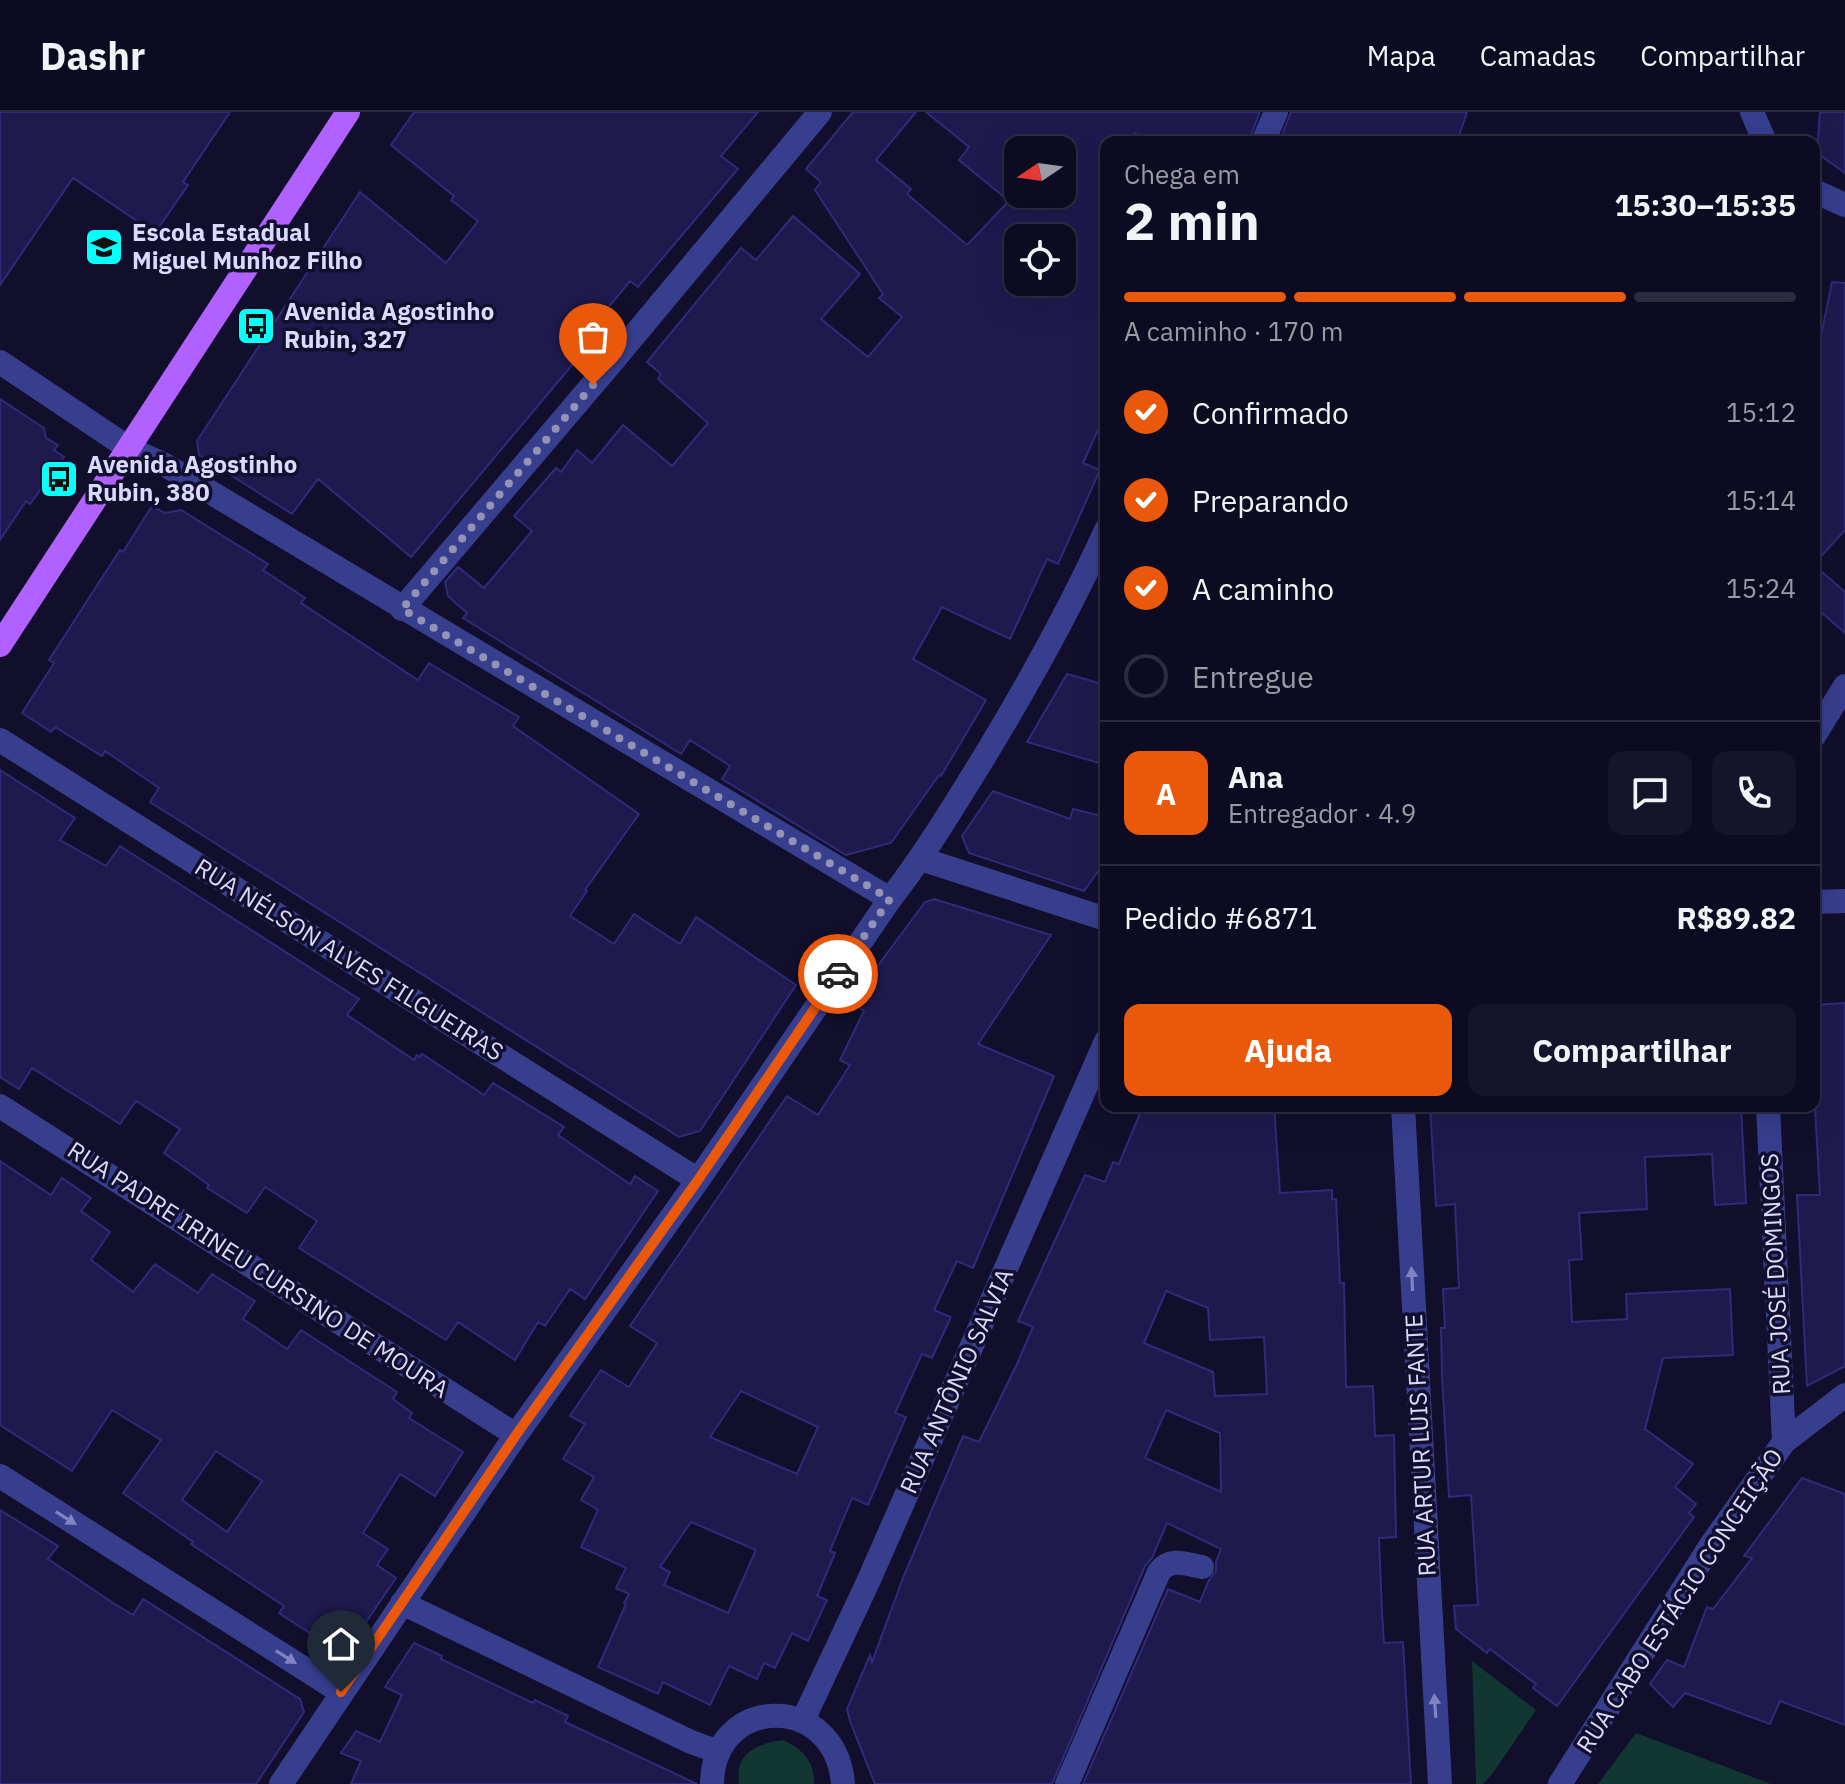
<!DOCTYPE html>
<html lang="pt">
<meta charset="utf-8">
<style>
:root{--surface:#0d0b21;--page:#16142a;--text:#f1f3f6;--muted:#9a9ba5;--line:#2d2b3f;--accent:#ea580c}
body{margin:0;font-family:"IBM Plex Sans",sans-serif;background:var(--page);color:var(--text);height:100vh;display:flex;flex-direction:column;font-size:30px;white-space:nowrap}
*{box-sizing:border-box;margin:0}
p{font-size:26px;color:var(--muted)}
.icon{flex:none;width:44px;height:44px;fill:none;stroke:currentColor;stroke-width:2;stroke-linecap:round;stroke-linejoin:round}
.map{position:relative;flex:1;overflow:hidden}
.side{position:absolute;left:1100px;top:24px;width:720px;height:976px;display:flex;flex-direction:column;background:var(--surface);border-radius:16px;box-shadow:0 8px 32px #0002,0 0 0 2px var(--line)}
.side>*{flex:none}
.needle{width:52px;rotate:257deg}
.controls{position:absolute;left:1004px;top:24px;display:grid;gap:16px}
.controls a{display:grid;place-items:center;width:72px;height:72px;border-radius:16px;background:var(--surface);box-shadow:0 8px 32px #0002,0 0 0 2px var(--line);font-size:40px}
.pin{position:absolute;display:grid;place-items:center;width:68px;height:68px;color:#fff;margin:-82px -34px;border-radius:50% 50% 50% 0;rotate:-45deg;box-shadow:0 0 8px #0007}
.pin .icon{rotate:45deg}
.courier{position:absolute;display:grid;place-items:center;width:80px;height:80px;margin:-40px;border:6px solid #ea580c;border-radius:50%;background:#fff;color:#222;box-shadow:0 2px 10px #0007}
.summary em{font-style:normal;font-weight:700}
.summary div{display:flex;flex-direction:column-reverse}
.summary{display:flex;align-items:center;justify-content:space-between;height:136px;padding:0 24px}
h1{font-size:52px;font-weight:700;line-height:60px}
.bar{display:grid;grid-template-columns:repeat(4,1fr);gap:12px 8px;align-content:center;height:96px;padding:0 24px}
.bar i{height:10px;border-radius:6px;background:var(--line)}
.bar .on{background:var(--accent)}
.bar p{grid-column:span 4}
.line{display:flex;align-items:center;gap:20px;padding:0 24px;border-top:2px solid var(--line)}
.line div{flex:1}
.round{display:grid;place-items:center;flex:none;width:84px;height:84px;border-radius:16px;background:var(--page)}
ol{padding:0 24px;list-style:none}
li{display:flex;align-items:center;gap:24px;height:88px}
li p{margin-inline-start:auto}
li .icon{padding:8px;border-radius:50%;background:var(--accent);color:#fff;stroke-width:4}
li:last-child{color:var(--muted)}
li i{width:44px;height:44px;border:4px solid var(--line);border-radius:50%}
.cta{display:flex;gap:16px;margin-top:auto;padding:16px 24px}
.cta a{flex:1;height:92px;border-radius:16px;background:var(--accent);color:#fff;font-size:32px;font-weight:700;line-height:92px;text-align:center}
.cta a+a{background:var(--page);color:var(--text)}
header{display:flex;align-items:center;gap:48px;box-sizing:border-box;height:112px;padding:0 40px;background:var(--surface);border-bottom:2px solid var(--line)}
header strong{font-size:38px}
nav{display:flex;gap:44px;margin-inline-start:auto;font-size:28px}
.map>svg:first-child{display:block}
.green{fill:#123631}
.building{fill:#1e1a4e;stroke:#312a7b;stroke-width:2;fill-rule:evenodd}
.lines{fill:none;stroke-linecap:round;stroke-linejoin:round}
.minor{stroke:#373e8e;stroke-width:24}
.major{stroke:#b161ff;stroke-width:24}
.oneway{fill:#8084c1}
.done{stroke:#9493b5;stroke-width:8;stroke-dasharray:0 14.4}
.route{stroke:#ea580c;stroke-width:10}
.labels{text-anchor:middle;stroke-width:7;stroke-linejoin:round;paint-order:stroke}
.poi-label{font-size:24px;font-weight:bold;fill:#dadaff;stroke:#110f2c;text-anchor:start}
.street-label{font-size:24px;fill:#dadaff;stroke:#110f2c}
</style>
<header>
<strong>Dashr</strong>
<nav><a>Mapa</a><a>Camadas</a><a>Compartilhar</a></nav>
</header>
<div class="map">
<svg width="1845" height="1672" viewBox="0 0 1845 1672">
<rect width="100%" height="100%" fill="#110f2c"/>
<path class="green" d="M1472,1549L1536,1598L1493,1661L1483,1672H1476Z
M1636,1621L1771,1672H1598Z
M782,1628C801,1635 815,1650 814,1672H739C734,1641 757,1632 782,1628Z"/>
<path class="building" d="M0,0H230L183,70L188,73L155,121L73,66L0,173Z
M414,0H758L721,44L738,57L638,175L630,169L597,209L604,215L411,445L318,367L292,402L199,343L197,329L360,80L446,151L478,109L451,88L454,84L391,33Z
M853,0H916L876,48L911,77L907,82L967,133L1009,89L959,48L969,35L926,0H1260L1248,30H1149L1135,21L1127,30H1106V300L1083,351L1100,358L1058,452L1047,447L1010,527L942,495L913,547L986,588L941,664L939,663L891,731L846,743L722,667L730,654L690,628L681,642L463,506L467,501L448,484L445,470L458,455L484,476L532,419L514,404L556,356L561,360L577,338L592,351L623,313L672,354L708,311L658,267L661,262L647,250L741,136L756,148L793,104L860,162L821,207L868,245L902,205L879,186L883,182L815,78L821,70L806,57ZM1018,38H1062V82H1018ZM1018,126H1062V170H1018Z
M1291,0H1467L1457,30H1279Z
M1820,0H1845V61L1817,41Z
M1832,170L1845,171V418L1814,452V258Z
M0,287L44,316L46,326L58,333L54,338L64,345L30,392L26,389L0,428Z
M152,394L165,401L181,398L268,452L263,458L305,486L301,491L418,568L429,551L519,605L513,614L639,702L585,778L587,779L570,804L614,832L634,802L680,832L696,805L796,873L700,1019L679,1025L150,690L159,676L105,639L102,644L55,615L51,620L22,601L54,551L49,548L120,438L123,440Z
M1814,453L1845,480V521L1814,494Z
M1067,562L1106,573V653L1027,630Z
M0,658L75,706L60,728L106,754L120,734L359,887L347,903L414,948L417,943L420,945L422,942L484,983L493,971L564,1015L558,1023L630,1072L635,1064L658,1079L585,1187L570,1177L545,1214L538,1210L515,1248L458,1210L446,1228L299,1136L317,1109L265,1075L247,1101L207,1076L209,1073L164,1041L180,1017L136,989L120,1012L32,956L19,977L0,965Z
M993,679L1070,707L1073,697L1106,705V748L1084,779L969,741L962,724Z
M934,787L1051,823L978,932L1054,964L973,1156L957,1149L934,1198L951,1205L932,1246L922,1242L895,1301L906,1305L868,1393L852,1386L830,1439L835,1441L817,1484L827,1488L808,1529L792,1521L775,1556L764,1551L757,1567L729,1554L710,1593L663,1570L658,1582L598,1555L626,1492L624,1491L629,1482L616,1476L626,1456L581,1435L598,1398L581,1388L594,1365L563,1347L585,1312L570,1304L601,1258L629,1275L657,1231L630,1214L787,984L818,1003L850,953L840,948L864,899L851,890L925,790ZM741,1279L818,1315L797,1362L710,1325ZM691,1410L756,1438L728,1501L664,1473L670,1460L660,1455Z
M1845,891V1254L1807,1274L1797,1083H1820L1814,979V893Z
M1143,994H1274L1280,1081L1332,1078V1087H1336L1340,1171H1344L1346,1275L1373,1274L1375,1324L1394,1323L1396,1425L1379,1426L1382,1501L1384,1531L1403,1530L1411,1672H1083L1168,1477L1200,1490L1209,1468L1216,1459V1450L1221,1437L1167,1411L1152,1446L1145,1454L1052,1672H875L850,1609L847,1597L870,1543L872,1550L903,1466L963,1324L979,1330L1017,1252L1033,1215L1018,1209L1085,1063L1105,1070L1113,1050L1119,1052ZM1166,1179L1208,1196L1210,1228L1264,1225L1267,1282L1215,1284L1213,1260L1144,1231ZM1166,1298L1220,1321L1221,1380L1145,1346Z
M1430,994H1559V997L1596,994H1741L1746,1091L1715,1093L1712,1042L1645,1045L1647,1097L1579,1101L1582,1147L1569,1148L1572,1210L1627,1207L1626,1182L1730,1177L1733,1243L1663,1246L1645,1317L1693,1352L1675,1375L1696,1392L1689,1401L1694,1405L1557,1594L1533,1576L1536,1572L1490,1537L1487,1541L1456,1517L1454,1494L1478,1493L1471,1383L1449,1385L1442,1264L1441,1216H1445L1443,1177L1459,1176L1455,1092L1436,1094Z
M0,1049L51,1083L62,1066L91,1086L81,1099L110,1120L91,1148L133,1180L155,1152L198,1181L212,1162L255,1189L243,1207L287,1237L301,1218L397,1280L393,1287L412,1301L409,1306L463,1340L435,1384L400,1362L363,1421L388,1437L377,1453L396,1466L355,1526L337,1514L325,1531L279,1501L284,1494L191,1432L193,1430L123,1381L161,1328L112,1298L72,1359L0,1313ZM216,1339L262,1369L227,1420L182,1388Z
M1802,1366L1845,1382V1613L1780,1589L1770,1612L1685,1581L1673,1595L1650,1572L1667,1548L1684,1555L1707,1495L1713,1497L1752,1446L1744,1444Z
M0,1398L58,1434L48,1447L113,1491L133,1503L143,1487L300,1587L304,1600L256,1672H0Z
M414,1531L442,1544L441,1547L533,1591L535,1588L568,1604L565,1610L697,1672H351L361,1649L341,1641L356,1619L380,1630L402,1583L385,1575Z"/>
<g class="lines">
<path class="minor" d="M1752,0L1765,30
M1263,30L1276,0
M1814,79L1845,93
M0,250L130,337L165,353L890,787
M402,497L612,250L820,0
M1814,624L1845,574
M0,628L698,1068
M921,747L1106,807
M1814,790L1845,789
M0,994L516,1323
M1403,994L1440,1672
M1768,994L1784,1330
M0,1364L341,1580
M402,1491L691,1630L719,1640
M803,1608L868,1470L1106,929
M281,1672L516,1323L698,1068L890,787C923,745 950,700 978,655C1025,578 1069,500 1106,418
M712,1672C713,1582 836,1580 843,1672
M1067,1672L1159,1460C1170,1445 1186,1452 1202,1455
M1560,1672L1711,1433L1784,1330L1845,1283"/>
<path class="major" d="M0,533L348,0"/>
</g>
<defs><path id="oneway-solid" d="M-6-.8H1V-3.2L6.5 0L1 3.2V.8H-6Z" transform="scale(2)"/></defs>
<g class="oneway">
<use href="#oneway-solid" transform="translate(1412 1167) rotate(-93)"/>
<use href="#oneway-solid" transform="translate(66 1406) rotate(32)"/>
<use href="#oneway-solid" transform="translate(286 1545) rotate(32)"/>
<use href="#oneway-solid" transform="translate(1435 1594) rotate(-94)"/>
</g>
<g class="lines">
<path class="done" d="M593,273L402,497L890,787L838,862"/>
<path class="route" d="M341,1580L516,1323L698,1068L838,862"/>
</g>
<defs>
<g id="school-square" transform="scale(2)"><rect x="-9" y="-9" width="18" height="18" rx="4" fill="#06fffb" stroke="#110f2c"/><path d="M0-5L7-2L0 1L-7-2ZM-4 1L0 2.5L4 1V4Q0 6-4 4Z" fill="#111"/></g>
<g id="bus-square" transform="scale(2)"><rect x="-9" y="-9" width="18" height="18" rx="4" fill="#06fffb" stroke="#110f2c"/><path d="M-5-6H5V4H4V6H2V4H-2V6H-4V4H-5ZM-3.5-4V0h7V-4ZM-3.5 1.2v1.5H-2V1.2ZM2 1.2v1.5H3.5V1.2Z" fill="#111"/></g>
</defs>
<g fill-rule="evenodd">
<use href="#school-square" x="104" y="135"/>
<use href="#bus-square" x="256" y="214"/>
<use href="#bus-square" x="59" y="367"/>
</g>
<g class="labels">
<g class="poi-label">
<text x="132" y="129">Escola Estadual<tspan x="132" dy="28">Miguel Munhoz Filho</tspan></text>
<text x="284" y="208">Avenida Agostinho<tspan x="284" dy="28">Rubin, 327</tspan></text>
<text x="87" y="361">Avenida Agostinho<tspan x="87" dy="28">Rubin, 380</tspan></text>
</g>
<g class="street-label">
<text transform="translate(349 848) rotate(32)" y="8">RUA NÉLSON ALVES FILGUEIRAS</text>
<text transform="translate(258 1158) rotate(33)" y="8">RUA PADRE IRINEU CURSINO DE MOURA</text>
<text transform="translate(1776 1162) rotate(-93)" y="8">RUA JOSÉ DOMINGOS</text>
<text transform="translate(957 1269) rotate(-66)" y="8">RUA ANTÔNIO SALVIA</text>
<text transform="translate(1421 1333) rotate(-93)" y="8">RUA ARTUR LUIS FANTE</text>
<text transform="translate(1680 1489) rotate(-57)" y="8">RUA CABO ESTÁCIO CONCEIÇÃO</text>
</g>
</g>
</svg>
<div class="controls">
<a><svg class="needle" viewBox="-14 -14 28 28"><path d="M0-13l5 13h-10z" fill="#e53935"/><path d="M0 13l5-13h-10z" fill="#9a9ba5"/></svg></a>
<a><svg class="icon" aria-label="locate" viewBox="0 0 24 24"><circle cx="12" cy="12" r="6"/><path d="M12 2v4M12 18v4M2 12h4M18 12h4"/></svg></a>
</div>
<div class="pin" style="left:593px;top:273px;background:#ea580c"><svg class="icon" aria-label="bag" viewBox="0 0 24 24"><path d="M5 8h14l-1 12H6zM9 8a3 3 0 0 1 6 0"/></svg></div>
<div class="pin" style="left:341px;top:1580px;background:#1f2937"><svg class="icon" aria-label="home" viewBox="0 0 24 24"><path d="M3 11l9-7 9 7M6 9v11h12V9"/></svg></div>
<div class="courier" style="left:838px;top:862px"><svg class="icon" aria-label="car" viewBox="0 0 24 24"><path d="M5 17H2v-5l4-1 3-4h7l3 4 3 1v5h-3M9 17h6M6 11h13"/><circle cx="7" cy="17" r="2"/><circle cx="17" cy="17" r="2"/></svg></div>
<section class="side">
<div class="summary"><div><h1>2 min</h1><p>Chega em</p></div><em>15:30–15:35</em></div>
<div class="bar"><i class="on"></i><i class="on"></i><i class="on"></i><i></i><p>A caminho · 170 m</p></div>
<ol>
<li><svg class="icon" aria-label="check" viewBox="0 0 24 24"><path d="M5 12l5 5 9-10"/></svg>Confirmado<p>15:12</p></li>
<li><svg class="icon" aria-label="check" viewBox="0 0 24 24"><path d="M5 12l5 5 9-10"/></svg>Preparando<p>15:14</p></li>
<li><svg class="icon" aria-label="check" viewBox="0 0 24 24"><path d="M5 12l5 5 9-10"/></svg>A caminho<p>15:24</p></li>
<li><i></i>Entregue</li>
</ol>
<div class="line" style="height:144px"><b class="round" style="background:var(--accent);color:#fff">A</b><div><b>Ana</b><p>Entregador · 4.9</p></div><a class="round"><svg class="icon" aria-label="chat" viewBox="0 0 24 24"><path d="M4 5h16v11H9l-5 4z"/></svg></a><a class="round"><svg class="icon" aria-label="phone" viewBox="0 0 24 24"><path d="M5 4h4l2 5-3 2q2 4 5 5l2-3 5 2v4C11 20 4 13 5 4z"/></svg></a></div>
<div class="line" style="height:104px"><div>Pedido #6871</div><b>R$89.82</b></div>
<div class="cta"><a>Ajuda</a><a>Compartilhar</a></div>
</section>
</div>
